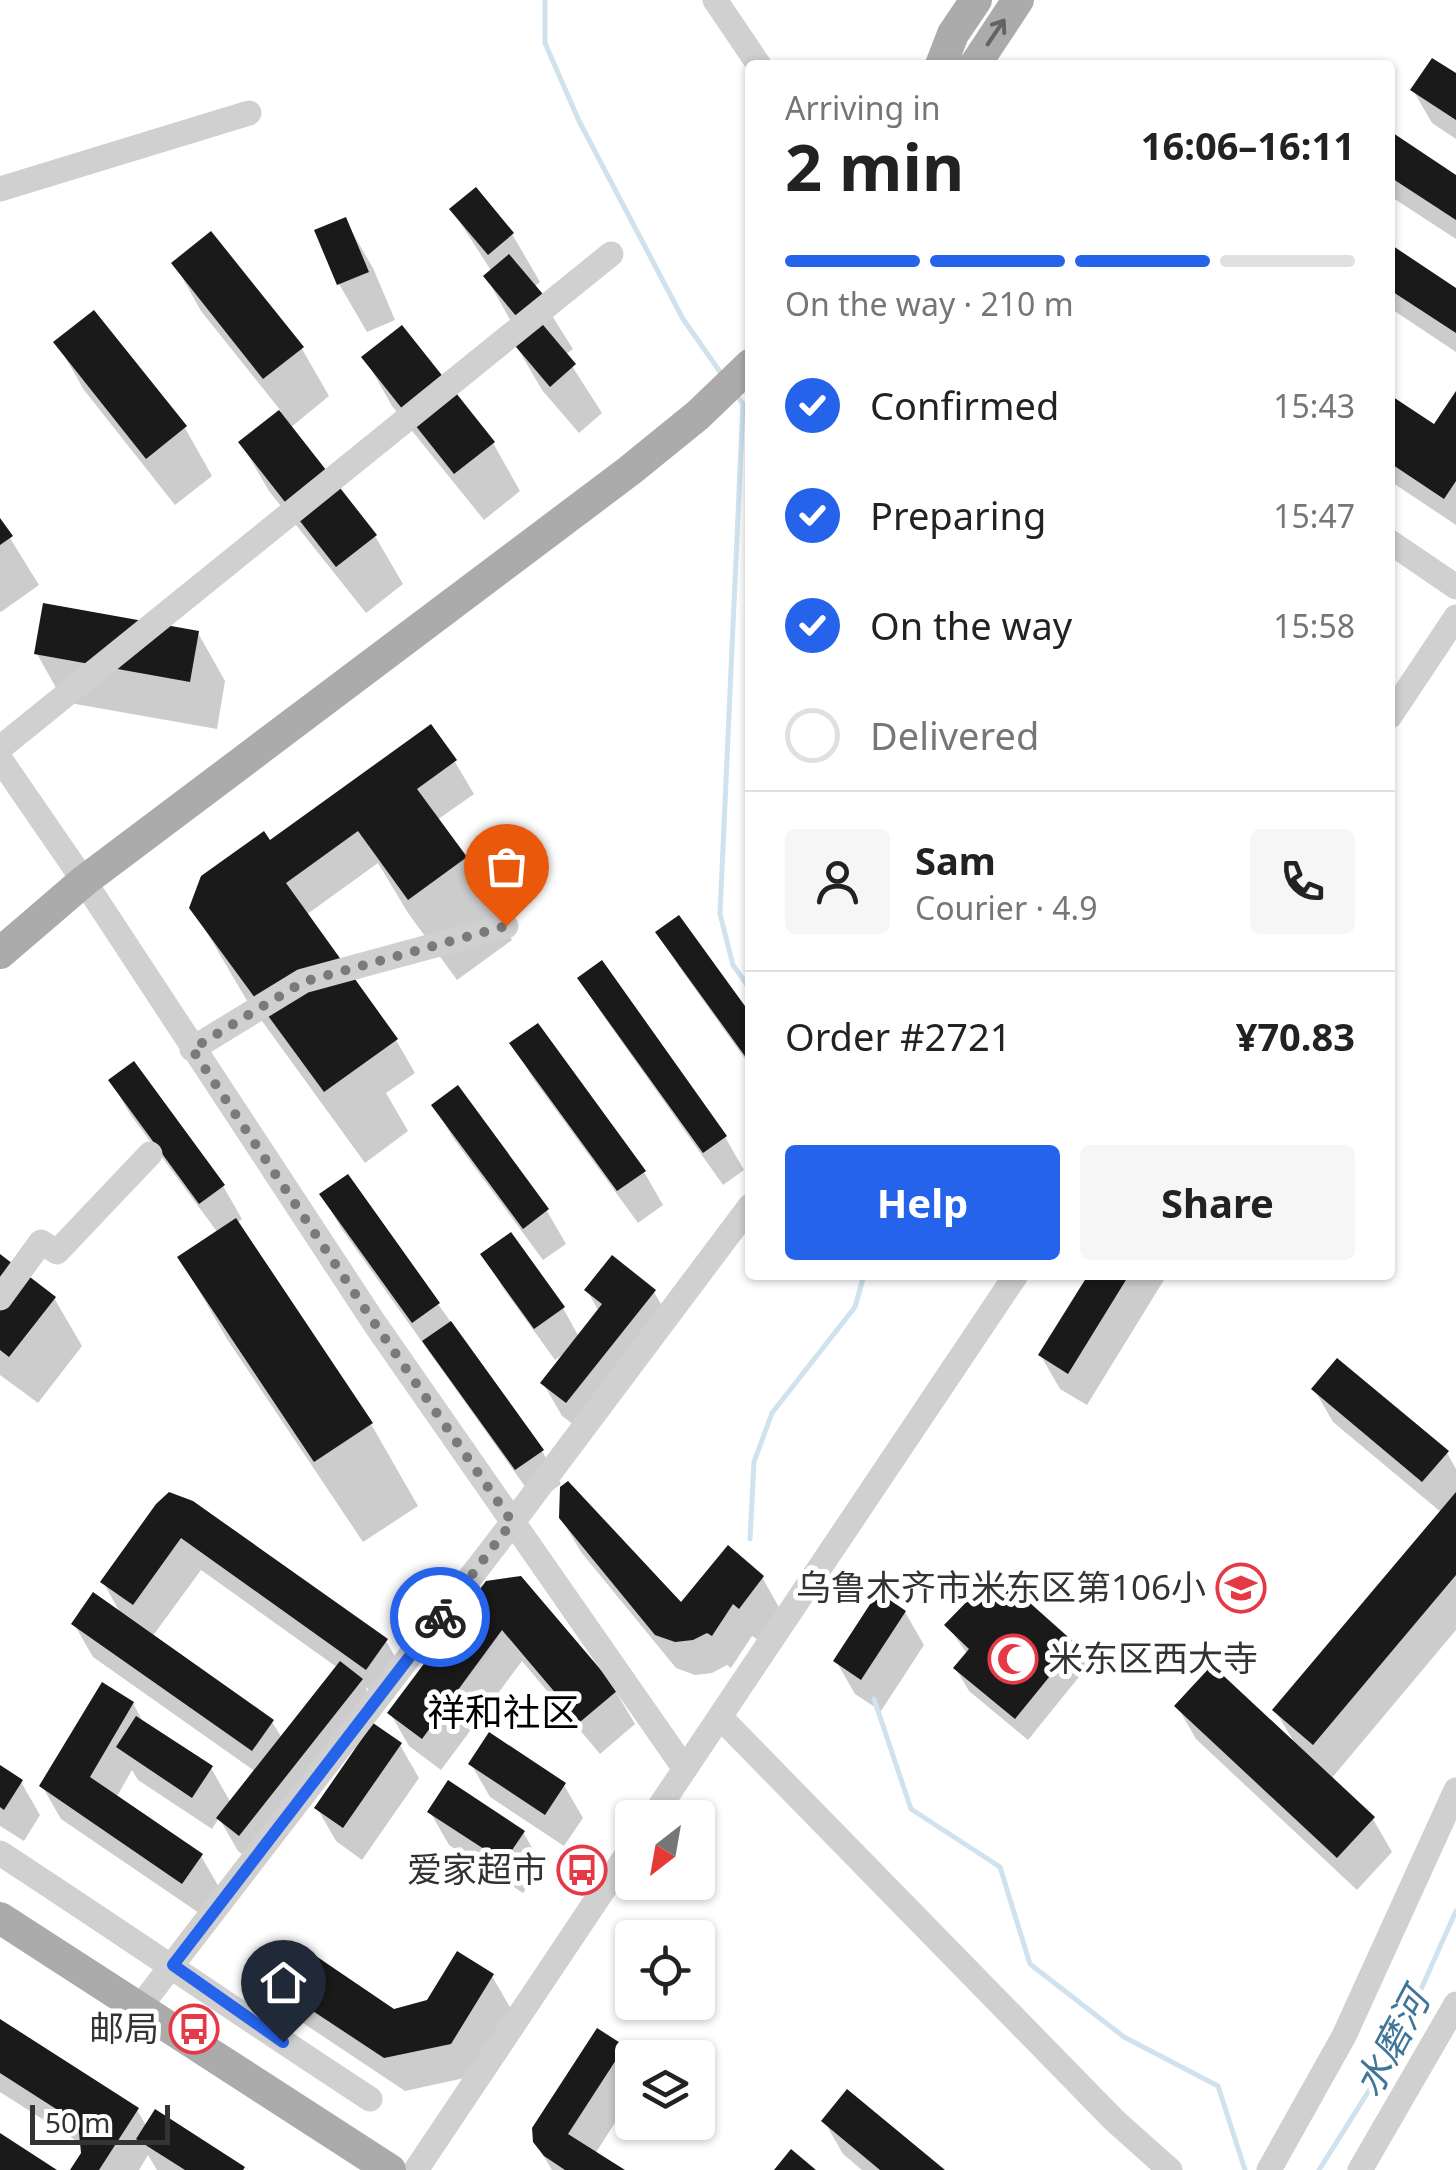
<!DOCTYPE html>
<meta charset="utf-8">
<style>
:root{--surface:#fff;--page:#f6f6f6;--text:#222;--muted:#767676;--line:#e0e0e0;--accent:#2563eb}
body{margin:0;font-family:"Noto Sans","Noto Sans SC",sans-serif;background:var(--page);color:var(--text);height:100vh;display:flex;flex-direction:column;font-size:38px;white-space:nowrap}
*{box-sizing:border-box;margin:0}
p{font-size:32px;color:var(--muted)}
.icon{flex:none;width:55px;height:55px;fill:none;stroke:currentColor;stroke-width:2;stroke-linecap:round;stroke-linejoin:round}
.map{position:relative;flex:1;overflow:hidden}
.sheet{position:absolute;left:745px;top:60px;width:650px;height:1220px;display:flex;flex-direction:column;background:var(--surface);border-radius:10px;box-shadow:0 2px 8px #0004}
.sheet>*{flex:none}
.needle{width:65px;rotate:211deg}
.controls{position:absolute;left:615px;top:1800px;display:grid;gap:20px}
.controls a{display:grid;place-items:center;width:100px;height:100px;border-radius:10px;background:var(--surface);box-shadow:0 2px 8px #0004;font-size:50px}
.scale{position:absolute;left:30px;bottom:25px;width:140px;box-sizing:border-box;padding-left:10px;border:5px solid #333;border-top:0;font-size:28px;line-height:35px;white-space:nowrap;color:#333;-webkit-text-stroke:8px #fff;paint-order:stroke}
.pin{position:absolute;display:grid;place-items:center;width:85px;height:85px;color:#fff;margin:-102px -42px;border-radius:50% 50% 50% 0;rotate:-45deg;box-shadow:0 0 10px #0007}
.pin .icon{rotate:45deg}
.courier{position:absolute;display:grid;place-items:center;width:100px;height:100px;margin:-50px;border:8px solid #2563eb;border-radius:50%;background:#fff;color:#222;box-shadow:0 2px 12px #0007}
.overview em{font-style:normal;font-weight:700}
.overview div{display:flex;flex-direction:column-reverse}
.overview{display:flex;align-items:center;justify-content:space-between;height:170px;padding:0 40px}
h1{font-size:65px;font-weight:700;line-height:75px}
.bar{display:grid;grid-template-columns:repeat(4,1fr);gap:15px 10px;align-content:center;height:120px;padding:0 40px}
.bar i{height:12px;border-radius:8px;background:var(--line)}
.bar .selected{background:var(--accent)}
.bar p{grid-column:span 4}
.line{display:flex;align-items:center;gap:25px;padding:0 40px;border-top:2px solid var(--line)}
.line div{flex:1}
.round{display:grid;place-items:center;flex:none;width:105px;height:105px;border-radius:10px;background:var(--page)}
ol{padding:0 40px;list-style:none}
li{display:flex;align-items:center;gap:30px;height:110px}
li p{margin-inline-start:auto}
li .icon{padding:10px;border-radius:50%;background:var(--accent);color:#fff;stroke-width:4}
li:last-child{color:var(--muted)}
li i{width:55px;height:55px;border:5px solid var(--line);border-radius:50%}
.primary-button{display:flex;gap:20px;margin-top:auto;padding:20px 40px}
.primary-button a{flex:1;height:115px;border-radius:10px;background:var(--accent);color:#fff;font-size:40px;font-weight:700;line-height:115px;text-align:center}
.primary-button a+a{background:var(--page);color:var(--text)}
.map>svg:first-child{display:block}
.shadow{fill:#0003;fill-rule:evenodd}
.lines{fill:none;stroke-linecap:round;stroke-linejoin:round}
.stream{stroke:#cfe2ee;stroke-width:5}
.building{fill:#1a1a1a}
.minor{stroke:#d0d0d0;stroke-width:25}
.major{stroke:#ababab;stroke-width:32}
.oneway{stroke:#636363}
.done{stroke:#7a7a7a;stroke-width:10;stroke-dasharray:0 18}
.route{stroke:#2563eb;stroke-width:12}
.labels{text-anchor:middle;stroke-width:10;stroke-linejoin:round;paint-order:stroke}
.poi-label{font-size:35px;fill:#333;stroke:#fff;text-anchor:end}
.neighbourhood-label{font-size:38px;fill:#000;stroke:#fff}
.water-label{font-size:38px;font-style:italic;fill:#3f7597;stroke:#fff}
</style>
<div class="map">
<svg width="1456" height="2170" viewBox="0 0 1456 2170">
<rect width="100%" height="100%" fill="#fff"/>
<path class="shadow" d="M1456,76V139L1432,123L1413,90Z
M1390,134L1456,178V239L1390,196Z
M452,210L512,234L540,282L534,287L573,349L565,355L602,413L579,433L542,390L514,342L513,325L486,277L492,272Z
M345,220L373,268L395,320L367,332L339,284Z
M1390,247L1456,291V352L1390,308Z
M174,263L302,349L329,396L290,428L375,536L403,584L366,613L269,491L241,443L281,411L201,311Z
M94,313L185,428L212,476L175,505L84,390L57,343Z
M365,358L493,443L520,491L484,520L392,406Z
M1456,396V525L1390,481V398L1435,428Z
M0,522L39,585L1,612L0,611Z
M198,633L225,681L217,729L64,702L37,654Z
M455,762L474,794L437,820L465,859L512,940L457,980L408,913L378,863L306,915L396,1040L415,1073L386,1093L408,1131L365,1163L246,999L192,907L269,843Z
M659,932L750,1018V1066L678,965Z
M581,978L725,1137L744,1170L723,1185L600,1011Z
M513,1044L644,1172L663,1205L638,1223L532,1077Z
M133,1064L223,1186L242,1219L237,1223L371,1424L418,1506L363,1542L227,1339L180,1258L218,1233L130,1114L111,1081Z
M457,1089L547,1211L566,1244L543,1260L453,1138L434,1106Z
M322,1195L438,1304L542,1451L561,1484L536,1502L341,1228Z
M484,1255L563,1308L579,1337L599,1312L587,1290L654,1292L673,1325L586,1434L562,1416L543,1383L565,1353L555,1360L503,1288Z
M0,1257L54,1298L82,1346L38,1403L0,1375Z
M1091,1275H1167L1087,1405L1060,1389L1041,1356Z
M1314,1389L1447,1453L1456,1469V1630L1331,1779L1373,1819L1392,1852L1357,1890L1196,1739L1177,1706L1294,1742L1275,1710L1442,1513L1333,1422Z
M157,1505L386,1641L405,1674L385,1701L365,1687L381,1714L372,1725L400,1745L419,1778L362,1860L336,1841L317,1808L357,1750L353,1748L259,1867L238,1851L219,1818L212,1829L138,1780L132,1770L116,1798L201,1856L220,1889L202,1915L61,1819L42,1786L133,1703L144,1724L211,1768L231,1803L256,1772L93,1657L74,1624L122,1616L103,1582ZM201,1570L338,1668L282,1738L272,1722L152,1637Z
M561,1518L681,1606L762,1577L781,1611L758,1640L752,1636L731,1668L727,1665L712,1673L695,1675L676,1668L581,1552Z
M487,1583L616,1692L635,1724L600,1754L522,1661L441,1770L409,1746L390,1713Z
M1001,1605L1074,1645L1087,1667L1028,1740L969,1691L956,1669L968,1655L947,1625Z
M905,1612L924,1645L881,1711L855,1694L836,1661Z
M471,1764L564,1785L583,1818L564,1846L490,1797Z
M0,1768L21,1782L40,1815L24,1841L0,1826Z
M430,1812L523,1832L542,1865L523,1893L449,1845Z
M492,1976L511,2009L469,2077L405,2091L303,2023L284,1990L394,2011L429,2003Z
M0,2022L137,2110L147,2127L244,2170H157L148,2155L139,2170H73L83,2153V2145L0,2092Z
M623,2048L632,2064V2096L595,2154L620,2170H552L535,2142Z
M824,2121L941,2170H862L843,2154Z"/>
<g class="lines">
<path class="stream" d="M545,0V43L579,121L683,319L723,376
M736,394L743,404L720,914L733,965L750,989
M750,1539L754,1462L772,1413L855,1307L864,1275
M874,1699L911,1809L1000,1867L1030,1964L1124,2037L1218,2086L1245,2170
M1319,2170L1392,2054L1456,1911"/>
</g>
<path class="building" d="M1432,58L1456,73V120L1410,90Z
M1390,131L1456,175V220L1390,177Z
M476,187L514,233L488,255L449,209Z
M346,217L369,272L337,285L314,230Z
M211,231L304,347L263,379L171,263Z
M1390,244L1456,288V333L1390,290Z
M509,254L547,299L521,322L483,276Z
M94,310L187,426L146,459L53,342Z
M538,319L576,364L550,387L511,341Z
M402,325L495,442L454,474L361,357Z
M1456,391V481L1444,499L1390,463V395L1434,424Z
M279,410L377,535L336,567L238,442Z
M0,518L13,536L0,545Z
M43,603L199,631L190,682L34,654Z
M431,724L457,760L417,789L467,857L408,900L358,831L286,883L398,1039L324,1092L189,908L201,876L264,831L270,840Z
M679,915L750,1013V1063L655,932Z
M602,960L727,1136L703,1153L577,978Z
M538,1023L646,1171L617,1191L509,1043Z
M134,1061L225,1185L199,1204L108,1080Z
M458,1085L549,1209L523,1229L431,1105Z
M348,1174L440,1303L412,1323L319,1194Z
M236,1218L373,1423L314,1462L177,1257Z
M511,1232L565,1307L534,1329L480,1254Z
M0,1254L56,1297L9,1357L0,1350Z
M612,1255L656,1290L566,1403L540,1383L602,1304L584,1290Z
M1088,1275H1129L1068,1374L1038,1355Z
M451,1321L544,1450L515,1470L422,1341Z
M1337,1358L1449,1451L1422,1482L1311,1389Z
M568,1481L681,1602L728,1545L764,1576L739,1609L733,1604L712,1636L707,1633L693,1640L675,1642L655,1635L559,1518L560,1487Z
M169,1492L193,1501L388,1639L366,1670L181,1538L133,1605L100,1582L156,1504Z
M1456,1492V1575L1313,1745L1272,1710Z
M521,1576L618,1690L580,1722L502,1630L422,1739L387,1713L486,1581Z
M982,1586L1000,1601L1011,1586L1076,1644L1015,1719L953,1668L969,1649L944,1625Z
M93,1592L274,1720L252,1751L71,1624Z
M878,1592L906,1611L861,1680L833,1661Z
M340,1661L363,1679L239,1836L216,1818Z
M1212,1665L1375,1817L1337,1858L1174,1706Z
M102,1682L134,1702L90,1777L203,1854L182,1884L39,1786Z
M136,1716L213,1766L192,1798L116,1747Z
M373,1723L402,1743L343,1828L314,1808Z
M489,1732L566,1783L545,1815L468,1764Z
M0,1765L23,1780L4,1810L0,1807Z
M448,1780L525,1831L504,1862L427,1812Z
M307,1950L394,2009L427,2000L457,1951L494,1974L451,2044L384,2058L281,1990Z
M0,2019L139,2108L99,2170H70L81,2153L78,2123L0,2073Z
M597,2028L625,2046L568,2134L625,2170H565L544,2156L533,2142L532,2128Z
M847,2089L945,2170H880L821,2121Z
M155,2109L245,2167L243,2170H185L136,2139Z
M0,2133L57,2170H0Z
M791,2149L816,2170H774Z"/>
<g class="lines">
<path class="minor" d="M715,0L759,65
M0,189L249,113
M1390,542L1456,587
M1390,716L1456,617
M0,748L611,254
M0,759L84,881L375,1324L685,1769
M192,1049L303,981L506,926
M0,1298L41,1242L57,1252L150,1154
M720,1717L1115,2121L1170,2170
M652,1818L1016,1275
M0,1853C124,1934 246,2018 370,2099
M139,2008L513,1522L750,1206
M416,2170L632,1847
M1269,2170L1344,2036L1456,1790
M1360,2170L1456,2004"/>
<path class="major" d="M941,65L953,34L976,0
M975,65L1018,0
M0,953L84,881L629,471L698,415L750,365
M0,1918L390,2170"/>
</g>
<defs><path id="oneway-shaft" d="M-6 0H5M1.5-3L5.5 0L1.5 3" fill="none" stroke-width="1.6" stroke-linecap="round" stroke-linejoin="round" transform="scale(2.5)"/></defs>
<use class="oneway" href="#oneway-shaft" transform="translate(996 32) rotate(-56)"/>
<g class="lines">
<path class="done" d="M440,1617L512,1522L375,1324L192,1049L303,982L506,926"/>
<path class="route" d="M283,2042L173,1965L440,1617"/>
</g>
<defs>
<g id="school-ring" transform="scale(2.5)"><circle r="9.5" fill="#fff" stroke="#e63946" stroke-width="1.5"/><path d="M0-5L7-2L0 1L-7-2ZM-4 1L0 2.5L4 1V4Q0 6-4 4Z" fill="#e63946"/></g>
<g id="mosque-ring" transform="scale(2.5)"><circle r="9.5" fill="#fff" stroke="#e63946" stroke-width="1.5"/><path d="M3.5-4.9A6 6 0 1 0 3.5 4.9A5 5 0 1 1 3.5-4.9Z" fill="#e63946"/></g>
<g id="bus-ring" transform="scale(2.5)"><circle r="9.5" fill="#fff" stroke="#e63946" stroke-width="1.5"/><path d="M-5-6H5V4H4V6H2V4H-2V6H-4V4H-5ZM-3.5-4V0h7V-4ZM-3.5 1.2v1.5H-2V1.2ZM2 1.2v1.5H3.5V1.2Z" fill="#e63946"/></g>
</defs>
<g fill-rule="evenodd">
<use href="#school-ring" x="1241" y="1588"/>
<use href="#mosque-ring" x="1013" y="1659"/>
<use href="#bus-ring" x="582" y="1870"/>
<use href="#bus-ring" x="194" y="2029"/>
</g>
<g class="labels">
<g class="poi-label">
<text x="1206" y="1600">乌鲁木齐市米东区第106小</text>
<text x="1048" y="1671" text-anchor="start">米东区西大寺</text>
<text x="547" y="1882">爱家超市</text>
<text x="159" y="2041">邮局</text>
</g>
<g class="neighbourhood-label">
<text x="503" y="1726">祥和社区</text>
</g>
<g class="water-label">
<text transform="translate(1392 2043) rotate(-62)" y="13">水磨河</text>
</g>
</g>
</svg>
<div class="controls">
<a><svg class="needle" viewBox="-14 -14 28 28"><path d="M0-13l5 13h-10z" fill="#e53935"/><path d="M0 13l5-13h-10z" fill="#767676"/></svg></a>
<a><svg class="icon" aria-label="locate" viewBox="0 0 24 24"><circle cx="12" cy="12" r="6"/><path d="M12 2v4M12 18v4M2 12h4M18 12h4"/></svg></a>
<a><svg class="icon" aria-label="layers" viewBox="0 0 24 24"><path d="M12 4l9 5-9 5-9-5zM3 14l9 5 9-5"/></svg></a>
</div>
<div class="scale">50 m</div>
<div class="pin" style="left:506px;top:926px;background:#ea580c"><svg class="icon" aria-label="bag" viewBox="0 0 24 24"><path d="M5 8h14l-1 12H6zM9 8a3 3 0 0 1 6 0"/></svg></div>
<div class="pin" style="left:283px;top:2042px;background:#1f2937"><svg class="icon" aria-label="home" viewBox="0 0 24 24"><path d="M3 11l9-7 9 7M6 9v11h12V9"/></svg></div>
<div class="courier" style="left:440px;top:1617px"><svg class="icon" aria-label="bike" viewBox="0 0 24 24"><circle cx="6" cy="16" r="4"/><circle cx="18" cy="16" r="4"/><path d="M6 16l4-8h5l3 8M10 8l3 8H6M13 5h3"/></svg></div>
<section class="sheet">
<div class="overview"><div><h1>2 min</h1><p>Arriving in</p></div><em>16:06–16:11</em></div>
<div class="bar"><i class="selected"></i><i class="selected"></i><i class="selected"></i><i></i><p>On the way · 210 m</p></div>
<ol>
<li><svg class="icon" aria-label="check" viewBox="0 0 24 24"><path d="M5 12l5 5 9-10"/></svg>Confirmed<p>15:43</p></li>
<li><svg class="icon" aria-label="check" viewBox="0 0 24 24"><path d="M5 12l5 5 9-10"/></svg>Preparing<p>15:47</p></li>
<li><svg class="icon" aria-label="check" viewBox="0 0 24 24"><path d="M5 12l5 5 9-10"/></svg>On the way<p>15:58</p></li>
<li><i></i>Delivered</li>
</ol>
<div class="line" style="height:180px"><a class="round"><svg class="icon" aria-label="person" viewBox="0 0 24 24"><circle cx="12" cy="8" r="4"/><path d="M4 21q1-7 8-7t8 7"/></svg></a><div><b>Sam</b><p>Courier · 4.9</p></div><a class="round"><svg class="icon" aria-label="phone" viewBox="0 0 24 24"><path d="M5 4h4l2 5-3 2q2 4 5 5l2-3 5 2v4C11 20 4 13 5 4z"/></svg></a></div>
<div class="line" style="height:130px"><div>Order #2721</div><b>¥70.83</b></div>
<div class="primary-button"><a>Help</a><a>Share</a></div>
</section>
</div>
